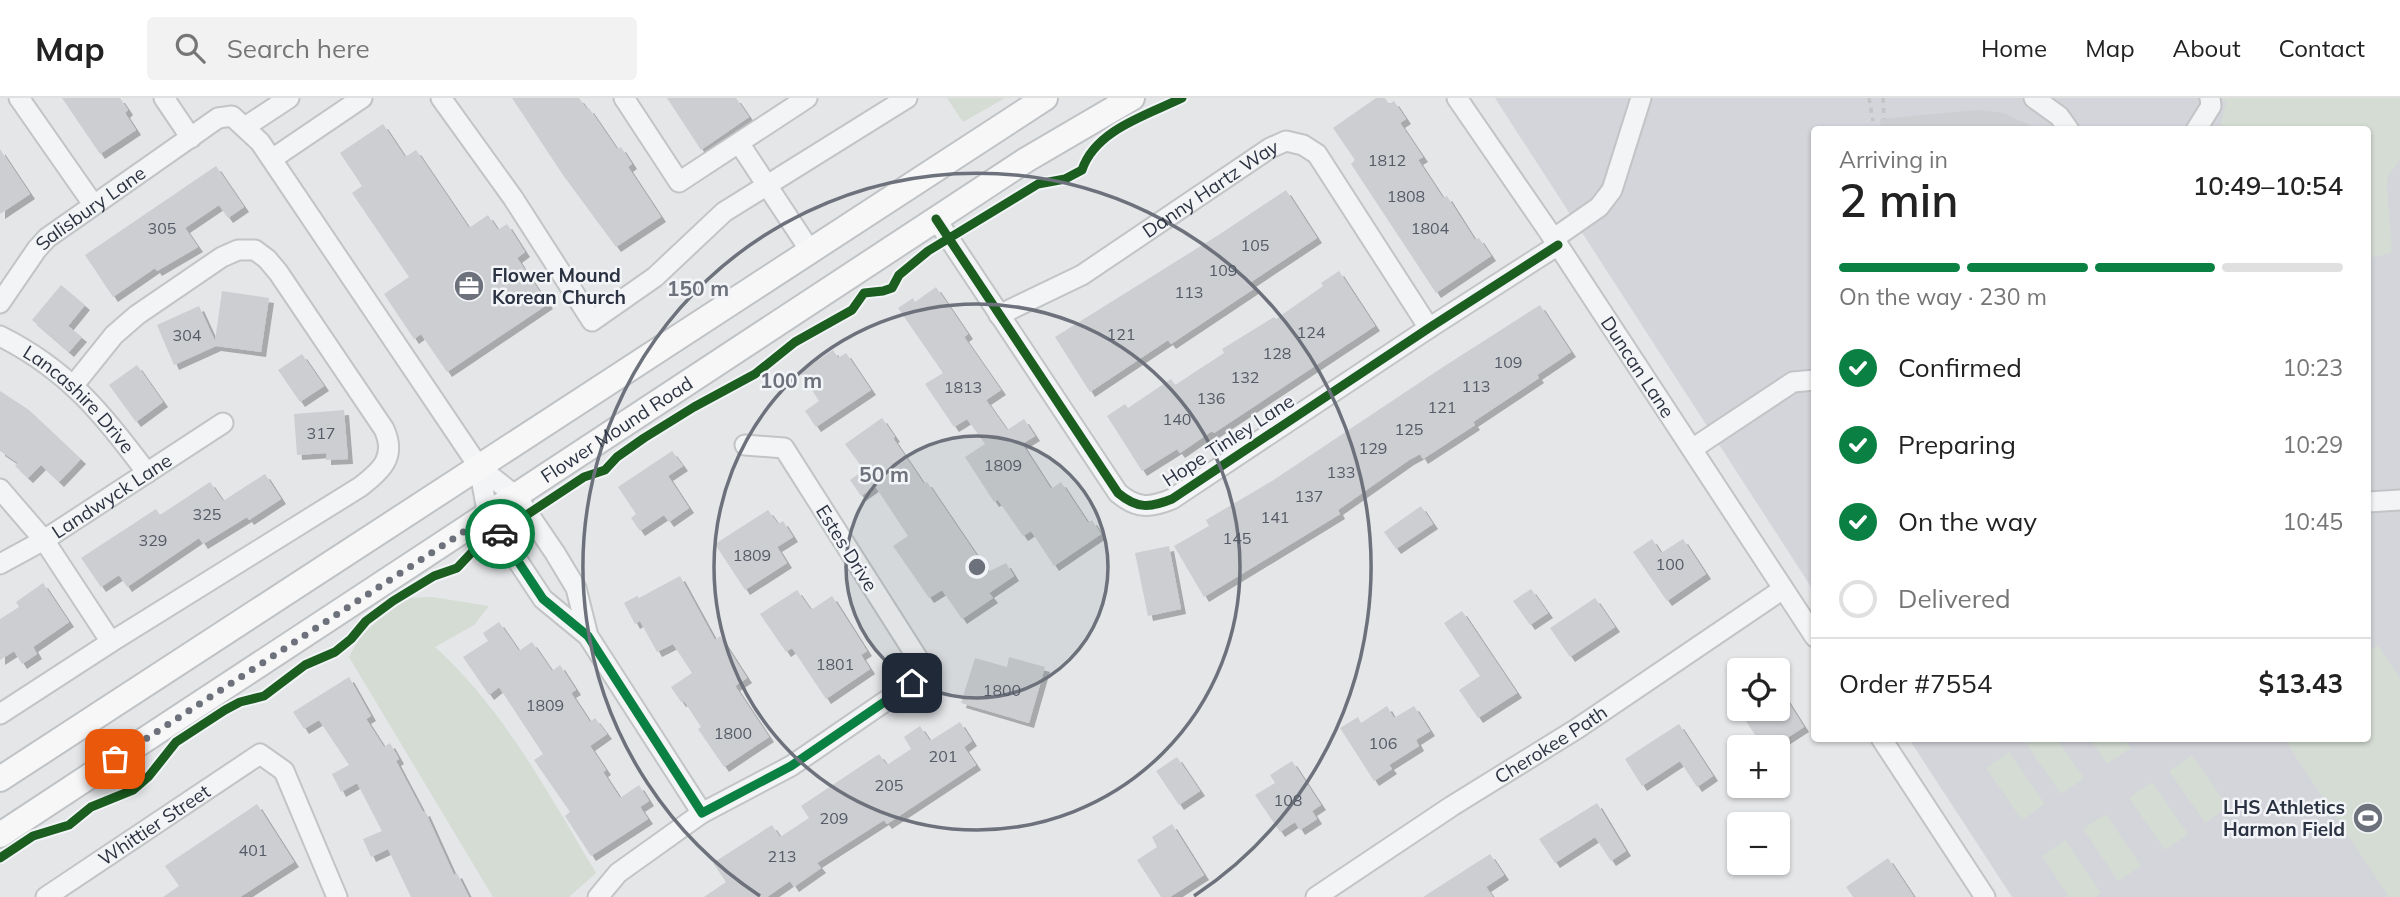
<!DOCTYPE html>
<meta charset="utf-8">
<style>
:root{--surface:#fff;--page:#f2f2f2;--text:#222;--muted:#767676;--line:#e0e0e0;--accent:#0b8043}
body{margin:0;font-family:Mulish,sans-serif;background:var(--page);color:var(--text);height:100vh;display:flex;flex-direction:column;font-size:26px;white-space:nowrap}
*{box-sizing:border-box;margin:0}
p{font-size:23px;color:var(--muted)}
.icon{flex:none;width:38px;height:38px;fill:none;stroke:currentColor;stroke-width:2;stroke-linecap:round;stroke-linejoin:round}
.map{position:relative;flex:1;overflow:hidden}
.sheet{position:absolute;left:1811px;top:28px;width:560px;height:616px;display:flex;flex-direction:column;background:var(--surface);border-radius:7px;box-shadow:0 2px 5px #0004}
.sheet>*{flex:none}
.fabs{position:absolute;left:1727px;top:560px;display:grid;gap:14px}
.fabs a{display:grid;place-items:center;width:63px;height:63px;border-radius:7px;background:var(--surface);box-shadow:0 2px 5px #0004;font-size:35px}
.pin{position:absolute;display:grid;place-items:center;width:60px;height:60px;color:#fff;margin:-30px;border-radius:14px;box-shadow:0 4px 10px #0006}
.courier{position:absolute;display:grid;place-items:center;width:70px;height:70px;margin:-35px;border:5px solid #0b8043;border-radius:50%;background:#fff;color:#222;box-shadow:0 2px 9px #0007}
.summary em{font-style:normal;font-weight:600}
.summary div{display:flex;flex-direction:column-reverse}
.summary{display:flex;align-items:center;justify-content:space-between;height:119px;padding:0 28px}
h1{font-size:46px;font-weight:600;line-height:52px}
.bar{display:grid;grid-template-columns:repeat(4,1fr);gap:10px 7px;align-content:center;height:84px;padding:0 28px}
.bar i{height:9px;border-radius:5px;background:var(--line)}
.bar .on{background:var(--accent)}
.bar p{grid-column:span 4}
.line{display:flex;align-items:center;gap:18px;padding:0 28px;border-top:2px solid var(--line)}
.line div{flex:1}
ol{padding:0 28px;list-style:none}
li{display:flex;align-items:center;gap:21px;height:77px}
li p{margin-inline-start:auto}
li .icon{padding:7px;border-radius:50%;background:var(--accent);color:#fff;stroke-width:4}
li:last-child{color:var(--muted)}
li i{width:38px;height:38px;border:4px solid var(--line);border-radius:50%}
header{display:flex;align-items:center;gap:42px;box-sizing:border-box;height:98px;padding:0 35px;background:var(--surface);border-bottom:2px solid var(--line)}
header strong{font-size:33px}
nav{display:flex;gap:38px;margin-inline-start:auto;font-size:24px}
.search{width:490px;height:63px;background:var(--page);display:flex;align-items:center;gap:18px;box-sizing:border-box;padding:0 24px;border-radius:7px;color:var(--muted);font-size:26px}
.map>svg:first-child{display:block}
.built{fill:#d3d5db}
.green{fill:#d4dcd4}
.building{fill:#ccced1;filter:url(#shadow)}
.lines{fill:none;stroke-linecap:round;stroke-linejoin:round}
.minor-casing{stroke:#c2c4c6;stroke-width:23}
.major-casing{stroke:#c0c3c6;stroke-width:28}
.path{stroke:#c3c4c8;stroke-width:3.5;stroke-dasharray:5 5;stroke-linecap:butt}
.minor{stroke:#f3f4f5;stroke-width:19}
.major{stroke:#f7f7f7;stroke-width:24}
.cycleway-casing{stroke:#f2f4f7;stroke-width:13}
.cycleway{stroke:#1b5e20;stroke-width:9}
.done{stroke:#6c717b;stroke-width:7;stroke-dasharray:0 12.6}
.route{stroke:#0b8043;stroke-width:9}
.ring{fill:none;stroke:#6c717b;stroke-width:3.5}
.labels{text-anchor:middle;stroke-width:5;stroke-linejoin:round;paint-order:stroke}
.number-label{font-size:16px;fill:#545a66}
.street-label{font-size:19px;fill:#2b3241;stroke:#f2f4f7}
.poi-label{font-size:19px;font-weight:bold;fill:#2b3241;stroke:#f2f4f7;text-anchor:start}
.centre{fill:#6c717b;stroke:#f2f4f7;stroke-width:3.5}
.ring-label{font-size:21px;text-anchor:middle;font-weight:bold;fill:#6c717b;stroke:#f2f4f7;stroke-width:5;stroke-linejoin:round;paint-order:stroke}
</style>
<header>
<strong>Map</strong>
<div class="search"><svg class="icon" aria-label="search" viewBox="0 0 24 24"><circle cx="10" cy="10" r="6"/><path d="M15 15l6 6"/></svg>Search here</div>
<nav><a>Home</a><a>Map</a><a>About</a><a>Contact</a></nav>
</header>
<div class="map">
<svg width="2400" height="799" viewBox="0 0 2400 799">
<defs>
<filter id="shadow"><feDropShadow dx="5" dy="5" stdDeviation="0" flood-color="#0004"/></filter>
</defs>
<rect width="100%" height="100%" fill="#e4e6e8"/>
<path class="built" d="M1495,0H2400V799H2012L1909,641L2368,640V32H1815V495Z"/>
<path class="green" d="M947,0H1005L963,24Z
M2220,0H2400V62L2388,78L2387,88L2392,152L2389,156L2368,160V32L2217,31L2221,25L2226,4Z
M432,499L489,508L474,527L435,549C504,611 549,697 596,775L569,799H493L349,559L359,540L382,518L406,500Z
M2378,547L2400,580V799H2389L2284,641L2368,640V554Z
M2030,641H2057L2084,680L2061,696L2025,644Z
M2090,641H2124L2131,650L2107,666Z
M2009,654L2045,706L2022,722L1986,670Z
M2192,657L2228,709L2205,725L2169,673Z
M2152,684L2188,736L2165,752L2129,700Z
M2106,716L2141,768L2118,783L2083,731Z
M2065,742L2101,795L2095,799H2069L2042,758Z"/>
<path class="building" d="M62,0H120L128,12L125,15L136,32L100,56Z
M512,0H579L587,11L589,10L617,51L621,49L632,66L628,69L661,119L616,149L563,77Z
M667,0H736L749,19L701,52Z
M1376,0H1385L1389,6L1394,3L1406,21L1400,25L1423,59L1418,62L1443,100L1447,98L1475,142L1479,140L1491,158L1436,195L1351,66L1355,62L1333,30Z
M1978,12L2004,15L2039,32H1881L1880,21Z
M383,26L405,59L416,52L469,130L488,117L498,132L507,126L525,154L517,160L548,206L447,274L421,236L414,241L384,196L409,179L352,95L362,88L340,55Z
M0,51L30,96L0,116Z
M216,68L244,109L228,120L219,107L185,130L198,149L157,173L155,170L113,199L85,157Z
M1286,92L1317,140L1251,184L1255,190L1171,246L1168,242L1090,294L1055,239L1220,136Z
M1339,173L1375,228L1214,335L1212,333L1180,355L1177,351L1142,373L1107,318L1125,306L1128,310L1171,281L1175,287L1224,255L1222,251L1274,219L1276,221L1323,188L1321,185Z
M61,187L85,207L68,228L82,239L69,254L32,222Z
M936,189L968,236L964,239L1001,292L986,302L1007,332L1024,321L1035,338L1022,346L1051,391L1061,384L1088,425L1092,422L1101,436L1054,468L1031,433L1023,438L998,402L994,404L965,359L985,346L967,321L954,329L925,286L943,275L898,210L913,200L915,204Z
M222,193L269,200L261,254L216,248L174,267L157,227L199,208L215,243Z
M1540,207L1571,254L1537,277L1539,280L1473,324L1475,327L1423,361L1420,356L1409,362L1338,412L1340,416L1204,499L1174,448L1209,428L1206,422L1272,383L1443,269Z
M833,252L838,260L846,255L871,292L816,329L805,313L819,303L800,274Z
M302,256L324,288L300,304L278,272Z
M137,267L163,304L136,324L109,287Z
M0,293L29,312L81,361L59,384L41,367L28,380L15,368L18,365L0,353Z
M344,312L348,361L326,362V355L297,357L294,316Z
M882,320L895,339L893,340L924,386L927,384L988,474L1006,465L1014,478L989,495L993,500L962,521L942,492L929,500L893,448L908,438L875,388L861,398L850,382L864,372L845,346Z
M672,353L683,368L668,378L689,410L669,424L664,417L640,433L631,420L636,416L618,389Z
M265,376L281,401L249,422L247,419L203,446L199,440L127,489L119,477L101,489L81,460L156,411L160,417L210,384L223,403Z
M1421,408L1433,426L1396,451L1384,434Z
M768,412L778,426L783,423L793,439L777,449L787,465L745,492L715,446Z
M1652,441L1661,455L1683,441L1706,476L1667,503L1633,454Z
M1169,448L1181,511L1148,518L1135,455Z
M680,478L715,542L720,538L747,580L735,588L769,639L724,669L698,631L701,629L684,603L681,604L671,589L692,575L673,546L657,554L640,523L635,526L624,505L637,498L639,500Z
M43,485L69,524L33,549L37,556L22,566L14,553L0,562V521L19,509L16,504Z
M1531,491L1548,515L1530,527L1513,503Z
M797,492L811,512L832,498L867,553L861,557L870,571L826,601L792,550L786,554L760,516Z
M1595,500L1615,529L1570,559L1550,530Z
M1462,513L1517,595L1478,620L1459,592L1480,578L1444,525Z
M499,524L519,553L532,544L552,573L560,567L576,592L571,595L590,624L595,620L607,636L590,648L606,672L603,674L620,700L639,687L649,703L640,709L648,721L591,758L565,718L570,714L534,662L543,656L499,589L489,597L463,559L488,543L483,535Z
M1009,559L1045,569L1029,625L961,605L975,560L1007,569Z
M349,579L371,618L366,621L384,649L390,645L399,661L396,663L423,714L425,713L454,777L457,775L469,799H411L388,751L371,759L363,741L382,733L357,685L341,694L332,676L349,667L319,622L304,631L293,614Z
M1778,588L1804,629L1773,649H1763L1738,611H1778Z
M1387,608L1394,620L1414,608L1430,633L1416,642L1419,648L1389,667L1392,671L1374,683L1340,630L1358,619L1361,625Z
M960,624L972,643L964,649L976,667L887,726L884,722L817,765L821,770L794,789L790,783L767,799H704L726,784L713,765L772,727L780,739L809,720L801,708L879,656L887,667L911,651L904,639L920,628L930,643Z
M1679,626L1713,678L1697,689L1680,663L1642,688L1625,661Z
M1177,659L1200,693L1179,707L1156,673Z
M1292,663L1321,707L1312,713L1317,721L1300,732L1295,724L1280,734L1255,697L1275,685L1270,677Z
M1597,705L1626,753L1611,763L1595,739L1555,765L1539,741Z
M257,706L294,764L240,799H163L179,788L165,768Z
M1172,726L1204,777L1170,799H1161L1137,762L1157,749L1152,739Z
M1490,756L1504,777L1486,789L1493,799H1423Z
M1888,760L1914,799H1853L1846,789Z"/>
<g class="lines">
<g class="minor-casing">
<g id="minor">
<path d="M19,0L93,106"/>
<path d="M164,0L191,40"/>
<path d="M441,0L513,100L592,223L655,179L724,114L907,0"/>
<path d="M624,0L679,84L807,0"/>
<path id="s1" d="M1457,0L1558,147L1815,539"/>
<path d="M2034,0L2059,18L2069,32"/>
<path d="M245,29L289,0"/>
<path d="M2196,32L2211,8L2210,0"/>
<path d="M739,45L811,154"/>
<path d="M272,61L362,0"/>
<path d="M936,121L1118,395C1137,411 1150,410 1172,401L1429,230L1558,147"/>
<path d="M1553,141L1599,109L1612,92L1641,0"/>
<path id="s2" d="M0,205L37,151L47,140L218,20L232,18L260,44L479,369"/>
<path id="s3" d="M999,217L1082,177L1270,50L1286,43L1303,47L1317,56L1429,230"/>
<path id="s4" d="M0,238C67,271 104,317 147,375"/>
<path d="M73,288L114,237L137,217L222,159L238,152H255L267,161L278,174L384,331C397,359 381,373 360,389L111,544"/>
<path d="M1692,351L1793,284L1815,282"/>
<path d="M0,391L44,442L111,544L0,616"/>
<path d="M2368,404L2400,402"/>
<path id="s5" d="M0,466L44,442L223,325"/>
<path d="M588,538L576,490L555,455L517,399L479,369L488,418L543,501L588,538L702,715"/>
<path d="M1881,640L1985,799"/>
<path id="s6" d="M46,799L260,656L284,673L337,799"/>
<path d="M598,799L618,775L702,715L791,668L912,585L920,564L784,350L745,347"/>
<path id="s7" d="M1316,799L1452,708L1578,630L1783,491"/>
</g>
</g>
<g class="major-casing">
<g id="major">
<path d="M0,681L1045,0"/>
<path id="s8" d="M0,737L1026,62L1132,0"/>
</g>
</g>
<path class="path" d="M1869,0L1873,23
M1883,0L1884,21"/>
<use href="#minor" class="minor"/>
<use href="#major" class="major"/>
<g class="cycleway-casing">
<path id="cycleway" d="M936,121L1118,395C1137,411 1150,410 1172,401L1429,230L1558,147
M0,760L33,738L69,727L91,709L133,692L149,678L176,644L225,612L240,604L264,598L305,567L335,554L351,541L366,523L393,503L434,478L457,470L475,451L584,379L605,372L617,359L644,340L694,309L755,276L795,244L852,212L864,195L883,193L892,190L899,177L928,153L1038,86L1065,81L1082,72C1095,32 1147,17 1182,0"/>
</g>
<use href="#cycleway" class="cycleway"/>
</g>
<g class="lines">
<path class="done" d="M115,661L488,418L500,436"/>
<path class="route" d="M500,436L543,501L588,538L702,715L791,668L912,585"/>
</g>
<circle cx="977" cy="469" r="131" fill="#6c717b" fill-opacity=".12"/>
<g class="ring">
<circle cx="977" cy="469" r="131"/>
<circle cx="977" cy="469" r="263"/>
<path d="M760 798A394 394 0 1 1 1194 798"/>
</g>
<defs>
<g id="office-disc" transform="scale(1.575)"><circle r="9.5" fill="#6c717b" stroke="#f2f4f7"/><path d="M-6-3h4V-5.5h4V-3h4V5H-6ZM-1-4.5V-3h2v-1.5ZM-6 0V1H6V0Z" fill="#fff"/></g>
<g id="stadium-disc" transform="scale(1.575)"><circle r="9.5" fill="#6c717b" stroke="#f2f4f7"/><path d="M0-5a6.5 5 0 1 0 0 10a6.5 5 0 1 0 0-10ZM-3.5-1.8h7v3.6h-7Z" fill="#fff"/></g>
</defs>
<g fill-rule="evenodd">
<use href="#office-disc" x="469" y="188"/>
<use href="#stadium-disc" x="2368" y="720"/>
</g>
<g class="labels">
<g class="number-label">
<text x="1387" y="68">1812</text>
<text x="1406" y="104">1808</text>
<text x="162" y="136">305</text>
<text x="1430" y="136">1804</text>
<text x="1255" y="153">105</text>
<text x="1223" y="178">109</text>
<text x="1189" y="200">113</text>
<text x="1311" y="240">124</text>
<text x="1121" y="242">121</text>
<text x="187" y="243">304</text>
<text x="1277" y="261">128</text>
<text x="1508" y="270">109</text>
<text x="1245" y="285">132</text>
<text x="1476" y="294">113</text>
<text x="963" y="295">1813</text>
<text x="1211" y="306">136</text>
<text x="1442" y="315">121</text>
<text x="1177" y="327">140</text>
<text x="1409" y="337">125</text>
<text x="321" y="341">317</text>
<text x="1373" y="356">129</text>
<text x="1003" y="373">1809</text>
<text x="1341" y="380">133</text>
<text x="1309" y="404">137</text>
<text x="207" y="422">325</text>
<text x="1275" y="425">141</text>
<text x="1237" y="446">145</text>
<text x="153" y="448">329</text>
<text x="752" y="463">1809</text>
<text x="1670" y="472">100</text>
<text x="835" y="572">1801</text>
<text x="1002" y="598">1800</text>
<text x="545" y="613">1809</text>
<text x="733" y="641">1800</text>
<text x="1383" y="651">106</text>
<text x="943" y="664">201</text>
<text x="889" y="693">205</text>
<text x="1288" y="708">108</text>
<text x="834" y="726">209</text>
<text x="253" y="758">401</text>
<text x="782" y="764">213</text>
</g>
<g class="street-label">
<text dy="7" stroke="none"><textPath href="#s3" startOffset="247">Danny Hartz Way</textPath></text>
<text dy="7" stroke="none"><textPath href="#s2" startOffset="133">Salisbury Lane</textPath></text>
<text dy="7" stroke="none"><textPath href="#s1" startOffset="324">Duncan Lane</textPath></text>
<text dy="7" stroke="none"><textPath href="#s4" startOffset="102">Lancashire Drive</textPath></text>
<text dy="7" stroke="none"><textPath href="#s8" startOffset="738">Flower Mound Road</textPath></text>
<text transform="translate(1228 342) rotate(-33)" y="7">Hope Tinley Lane</text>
<text dy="7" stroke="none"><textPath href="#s5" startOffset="131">Landwyck Lane</textPath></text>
<text transform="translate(847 450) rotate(58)" y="7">Estes Drive</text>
<text dy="7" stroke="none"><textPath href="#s7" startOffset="280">Cherokee Path</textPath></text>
<text dy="7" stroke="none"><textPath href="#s6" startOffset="130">Whittier Street</textPath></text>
</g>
<g class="poi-label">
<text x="492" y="184">Flower Mound<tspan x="492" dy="22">Korean Church</tspan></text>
<text x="2345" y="716" text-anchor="end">LHS Athletics<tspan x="2345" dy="22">Harmon Field</tspan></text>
</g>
</g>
<circle cx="977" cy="469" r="10" class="centre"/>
<g class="ring-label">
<text x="698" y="198">150 m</text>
<text x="791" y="290">100 m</text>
<text x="884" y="384">50 m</text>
</g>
</svg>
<div class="fabs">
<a><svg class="icon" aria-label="locate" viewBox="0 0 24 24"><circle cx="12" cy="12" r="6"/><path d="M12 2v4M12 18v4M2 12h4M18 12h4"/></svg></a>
<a>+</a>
<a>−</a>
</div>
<div class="pin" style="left:115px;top:661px;background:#ea580c"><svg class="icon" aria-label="bag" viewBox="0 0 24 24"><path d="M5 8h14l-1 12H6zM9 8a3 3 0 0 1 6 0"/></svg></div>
<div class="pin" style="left:912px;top:585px;background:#1f2937"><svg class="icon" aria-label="home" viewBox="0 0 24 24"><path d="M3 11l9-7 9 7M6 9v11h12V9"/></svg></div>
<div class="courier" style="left:500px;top:436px"><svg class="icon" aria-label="car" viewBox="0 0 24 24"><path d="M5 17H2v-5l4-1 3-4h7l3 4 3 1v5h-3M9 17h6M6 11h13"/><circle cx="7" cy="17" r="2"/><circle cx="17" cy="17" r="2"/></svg></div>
<section class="sheet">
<div class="summary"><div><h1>2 min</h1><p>Arriving in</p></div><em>10:49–10:54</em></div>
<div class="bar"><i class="on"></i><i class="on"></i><i class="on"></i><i></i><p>On the way · 230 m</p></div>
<ol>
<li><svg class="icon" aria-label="check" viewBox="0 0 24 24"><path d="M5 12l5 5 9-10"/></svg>Confirmed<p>10:23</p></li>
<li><svg class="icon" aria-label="check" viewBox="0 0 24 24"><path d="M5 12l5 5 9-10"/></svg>Preparing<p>10:29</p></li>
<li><svg class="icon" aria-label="check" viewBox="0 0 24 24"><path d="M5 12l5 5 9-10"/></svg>On the way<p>10:45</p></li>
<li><i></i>Delivered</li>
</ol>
<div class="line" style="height:91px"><div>Order #7554</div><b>$13.43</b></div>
</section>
</div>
